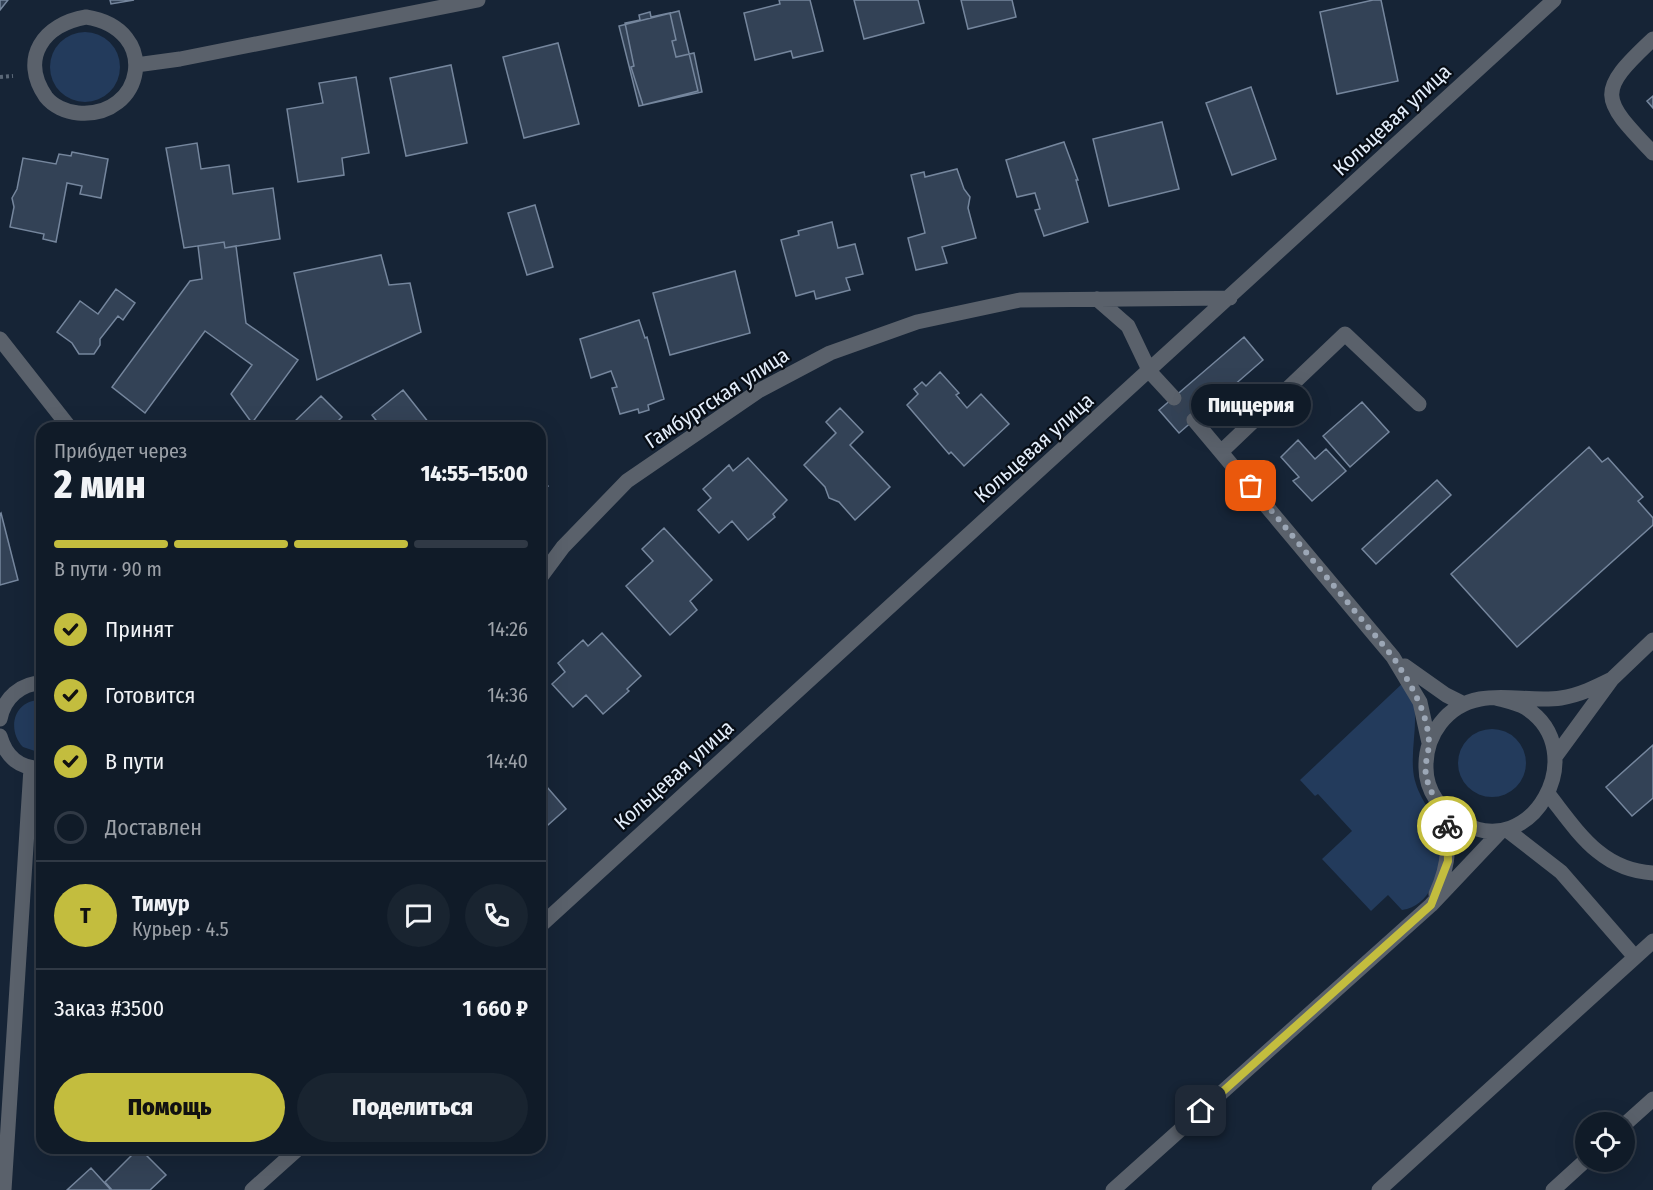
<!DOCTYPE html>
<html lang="ru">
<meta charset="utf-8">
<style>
:root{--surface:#101b28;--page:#192430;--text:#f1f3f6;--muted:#9ca1a8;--line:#303945;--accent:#c3bd3e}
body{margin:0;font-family:"Fira Sans Condensed",sans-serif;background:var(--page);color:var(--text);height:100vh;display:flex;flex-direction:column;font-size:22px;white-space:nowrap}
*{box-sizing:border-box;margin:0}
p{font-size:20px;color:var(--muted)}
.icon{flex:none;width:33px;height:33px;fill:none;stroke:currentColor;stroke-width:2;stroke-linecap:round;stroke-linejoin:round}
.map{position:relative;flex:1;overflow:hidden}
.panel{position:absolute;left:36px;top:422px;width:510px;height:732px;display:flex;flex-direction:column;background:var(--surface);border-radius:18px;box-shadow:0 6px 24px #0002,0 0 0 2px var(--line)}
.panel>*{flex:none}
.buttons{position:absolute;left:1575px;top:1112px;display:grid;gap:12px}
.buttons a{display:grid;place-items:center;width:60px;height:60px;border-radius:50%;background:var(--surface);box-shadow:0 6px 24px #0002,0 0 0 2px var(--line);font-size:30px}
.pin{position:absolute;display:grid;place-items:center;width:51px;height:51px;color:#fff;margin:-26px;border-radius:12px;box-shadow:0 3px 9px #0006}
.courier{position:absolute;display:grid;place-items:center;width:60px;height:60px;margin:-30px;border:4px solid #c3bd3e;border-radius:50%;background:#fff;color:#222;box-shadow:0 2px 8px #0007}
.bubble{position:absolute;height:42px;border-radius:21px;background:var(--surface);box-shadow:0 6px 24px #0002,0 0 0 2px var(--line);font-size:20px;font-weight:800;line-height:42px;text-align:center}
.head em{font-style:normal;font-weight:800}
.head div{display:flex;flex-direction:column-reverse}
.head{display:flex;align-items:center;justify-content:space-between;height:102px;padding:0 18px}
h1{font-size:39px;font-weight:800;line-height:45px}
.bar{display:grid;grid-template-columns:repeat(4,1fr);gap:9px 6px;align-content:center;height:72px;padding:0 18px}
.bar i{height:8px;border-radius:4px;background:var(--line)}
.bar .current{background:var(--accent)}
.bar p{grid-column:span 4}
.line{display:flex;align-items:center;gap:15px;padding:0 18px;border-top:2px solid var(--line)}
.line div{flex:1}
.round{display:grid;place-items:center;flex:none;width:63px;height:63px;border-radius:32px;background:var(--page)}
ol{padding:0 18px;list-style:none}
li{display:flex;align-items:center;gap:18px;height:66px}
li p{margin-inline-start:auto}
li .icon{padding:6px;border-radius:50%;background:var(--accent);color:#111;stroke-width:4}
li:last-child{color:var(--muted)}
li i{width:33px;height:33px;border:3px solid var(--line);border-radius:50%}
.button{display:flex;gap:12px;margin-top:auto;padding:12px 18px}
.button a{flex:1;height:69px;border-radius:36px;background:var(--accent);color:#111;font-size:24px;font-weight:800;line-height:69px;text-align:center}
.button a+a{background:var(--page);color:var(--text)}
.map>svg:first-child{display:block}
.green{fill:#233b5c}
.building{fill:#334256;stroke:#75869d;stroke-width:1.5}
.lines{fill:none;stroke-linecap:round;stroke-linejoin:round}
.minor-tunnel{stroke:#354254;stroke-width:15;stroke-dasharray:15 8;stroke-linecap:butt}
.path{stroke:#5a6777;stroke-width:4;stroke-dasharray:3 3;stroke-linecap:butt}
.minor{stroke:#5a616b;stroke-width:15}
.done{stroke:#9ca7b6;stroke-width:6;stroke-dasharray:0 10.8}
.route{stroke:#c3bd3e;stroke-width:8}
.labels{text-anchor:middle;stroke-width:4.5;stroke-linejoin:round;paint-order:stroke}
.street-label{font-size:21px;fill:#e4eefb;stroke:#070d15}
</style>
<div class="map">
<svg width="1653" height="1190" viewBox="0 0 1653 1190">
<rect width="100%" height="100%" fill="#162436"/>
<path class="green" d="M50 67a35 35 0 1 1 70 0a35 35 0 1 1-70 0Z
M1405,681C1423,709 1411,737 1413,768C1414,790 1427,805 1437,824C1441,832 1444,842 1446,851C1437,874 1431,906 1402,910L1388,895L1371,911L1322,859L1352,831L1318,794L1315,796L1300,780Z
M42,700V753H41L23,747C6,729 14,699 42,700Z
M1458 763a34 34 0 1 1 68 0a34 34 0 1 1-68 0Z"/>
<path class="building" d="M0,0H8L0,10Z
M110,0H134L111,4Z
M779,0H810L823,51L793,58L791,51L755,60L744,13L780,4Z
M854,0H918L924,23L864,39Z
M961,0H1012L1016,17L968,29Z
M1373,0H1381L1398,81L1337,94L1320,12Z
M679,11L698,91L639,106L619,26Z
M650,12L651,17L670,13L676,40L672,41L676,57L694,53L702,92L643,105L631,67L634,66L625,23L640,20L639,15Z
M558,43L579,124L524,138L503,57Z
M451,65L467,143L406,156L390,78Z
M356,77L369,153L342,158L344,175L298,182L287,109L323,103L319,83Z
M1251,87L1276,159L1232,175L1206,103Z
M1653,96V108L1647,101Z
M1162,122L1179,189L1109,206L1093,139Z
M1064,142L1078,180H1076L1088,222L1044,236L1035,210L1040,209L1035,193L1017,197L1006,160Z
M197,143L201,169L229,165L233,194L273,188L280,239L225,248L224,242L184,248L166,148Z
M72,152L108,159L101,198L80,194L82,186L67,183L56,242L43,239L44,234L10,227L14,207L12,198L17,189L23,158L56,164L59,154L71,156Z
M957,169L964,189L970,197L968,208L976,238L942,247L947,263L916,270L908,238L925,233L911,175L924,172L925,177Z
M535,205L553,267L527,275L508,213Z
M832,222L838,248L855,244L863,274L846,278L850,290L816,299L814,291L796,296L781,240L799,235L798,231Z
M224,242L225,248L236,246L246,323L298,360L252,423L231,394L252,365L205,331L145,413L112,387L190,281L202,279L198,246Z
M381,255L389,285L410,283L421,332L317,380L294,273Z
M735,271L750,333L670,355L653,293Z
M116,289L135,303L123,320L118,316L100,339V345L94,354H79L72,343L57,332L80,301L98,314Z
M639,320L645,338L647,337L664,399L648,405L649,410L639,413L638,409L620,414L612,388L617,387L611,371L591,378L580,339Z
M1244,337L1263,360L1179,433L1159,410Z
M940,372L959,393L956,395L967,408L981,394L1009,424L964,466L951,452L949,454L907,405L918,394L914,389L922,382L926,386Z
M403,390L433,428H382L372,415Z
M321,396L342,417L331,428H297L293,423Z
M1362,402L1389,432L1350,467L1323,436Z
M840,408L863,432L850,445L890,487L855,520L839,502L829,498L825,487L804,465L836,433L826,422Z
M1298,440L1315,459L1326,449L1346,471L1312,501L1293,481L1299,477L1281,457Z
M1589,447L1602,462L1608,458L1643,497L1638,501L1653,518V525L1517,647L1451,574Z
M748,458L787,500L773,514L775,517L748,540L732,521L719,533L698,510L711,498L703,489L729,465L733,471Z
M540,475L548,486L540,492Z
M1437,480L1451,495L1376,564L1362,549Z
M1,513L18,580L0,585V514Z
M664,528L712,580L690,601L697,610L670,635L626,586L653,561L642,549Z
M602,633L641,676L627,689L629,691L603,714L586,695L573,707L552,684L565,672L558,663L583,640L588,646Z
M1653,745V798L1632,816L1606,787Z
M540,779L566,809L540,832Z
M139,1148L166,1175L150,1190H112L105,1182Z
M91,1168L111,1190H67Z"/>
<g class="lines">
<path class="minor-tunnel" d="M1174,398L1194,420"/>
<path class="path" d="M0,77L13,76"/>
<path class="minor" d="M86,17C162,29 144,119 78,113C66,112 53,106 46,97C19,58 44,24 86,17Z
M1653,39C1595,93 1601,98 1653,153
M136,65L180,59L478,0
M1097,299L1128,326L1150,372L1174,398
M0,339L70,428
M1194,420L1393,657L1420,702L1429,743
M1222,451L1345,334L1419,404
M540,578L563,547L627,481L760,390L830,353L917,322L1020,300L1230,298
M1405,666L1446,695L1464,704
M1496,698C1507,701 1517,703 1526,708C1593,751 1532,864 1461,822C1441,811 1426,791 1426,768C1425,735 1447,705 1480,699C1506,694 1534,702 1561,698C1580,695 1596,687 1612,679
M0,719C4,698 21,683 42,683
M0,736C6,757 20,769 42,768
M1555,757L1612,679L1653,640
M1549,795C1578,832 1601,870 1653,873
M1507,830L1561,872L1635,957
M1436,894C1450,864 1451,838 1441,807
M540,926L1554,0
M1624,1125L1653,1099
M4,1190L31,768
M252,1190L299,1148
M1113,1190L1431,905L1501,831
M1379,1190L1653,941
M1553,1190L1586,1160"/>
</g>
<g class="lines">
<path class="done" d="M1251,486L1393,657C1410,683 1427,710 1429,742C1429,753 1424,764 1426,775C1429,793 1442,808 1447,826"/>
<path class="route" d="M1201,1111L1431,905L1448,861L1447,826"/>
</g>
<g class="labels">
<g class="street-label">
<text transform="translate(1392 120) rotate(-43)" y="7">Кольцевая улица</text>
<text transform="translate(717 398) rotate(-33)" y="7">Гамбургская улица</text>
<text transform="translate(1034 448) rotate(-42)" y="7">Кольцевая улица</text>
<text transform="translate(674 775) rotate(-42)" y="7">Кольцевая улица</text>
</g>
</g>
</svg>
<div class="buttons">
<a><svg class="icon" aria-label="locate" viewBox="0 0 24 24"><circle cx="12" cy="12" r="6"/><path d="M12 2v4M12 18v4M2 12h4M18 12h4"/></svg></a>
</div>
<div class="pin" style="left:1251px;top:486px;background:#ea580c"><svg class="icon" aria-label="bag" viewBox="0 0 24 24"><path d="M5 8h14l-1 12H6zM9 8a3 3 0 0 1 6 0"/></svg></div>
<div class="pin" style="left:1201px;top:1111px;background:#1f2937"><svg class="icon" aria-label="home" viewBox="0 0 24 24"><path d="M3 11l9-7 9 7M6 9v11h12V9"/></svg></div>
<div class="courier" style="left:1447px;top:826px"><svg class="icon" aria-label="bike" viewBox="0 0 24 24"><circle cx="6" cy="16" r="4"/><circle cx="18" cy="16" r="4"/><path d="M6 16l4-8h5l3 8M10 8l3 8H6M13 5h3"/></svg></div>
<div class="bubble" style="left:1191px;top:384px;width:120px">Пиццерия</div>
<section class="panel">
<div class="head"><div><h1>2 мин</h1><p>Прибудет через</p></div><em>14:55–15:00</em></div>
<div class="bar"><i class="current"></i><i class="current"></i><i class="current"></i><i></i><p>В пути · 90 m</p></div>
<ol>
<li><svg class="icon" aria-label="check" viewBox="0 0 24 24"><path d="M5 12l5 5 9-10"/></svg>Принят<p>14:26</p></li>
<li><svg class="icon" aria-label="check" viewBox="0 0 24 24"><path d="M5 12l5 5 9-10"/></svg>Готовится<p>14:36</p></li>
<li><svg class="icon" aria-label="check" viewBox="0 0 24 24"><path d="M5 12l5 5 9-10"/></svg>В пути<p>14:40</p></li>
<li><i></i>Доставлен</li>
</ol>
<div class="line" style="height:108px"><b class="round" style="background:var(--accent);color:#111">Т</b><div><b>Тимур</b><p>Курьер · 4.5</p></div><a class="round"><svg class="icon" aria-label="chat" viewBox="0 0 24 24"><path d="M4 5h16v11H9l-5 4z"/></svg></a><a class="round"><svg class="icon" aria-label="phone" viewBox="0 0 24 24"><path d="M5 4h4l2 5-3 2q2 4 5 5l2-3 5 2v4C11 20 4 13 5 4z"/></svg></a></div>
<div class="line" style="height:78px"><div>Заказ #3500</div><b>1 660 ₽</b></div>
<div class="button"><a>Помощь</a><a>Поделиться</a></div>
</section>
</div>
